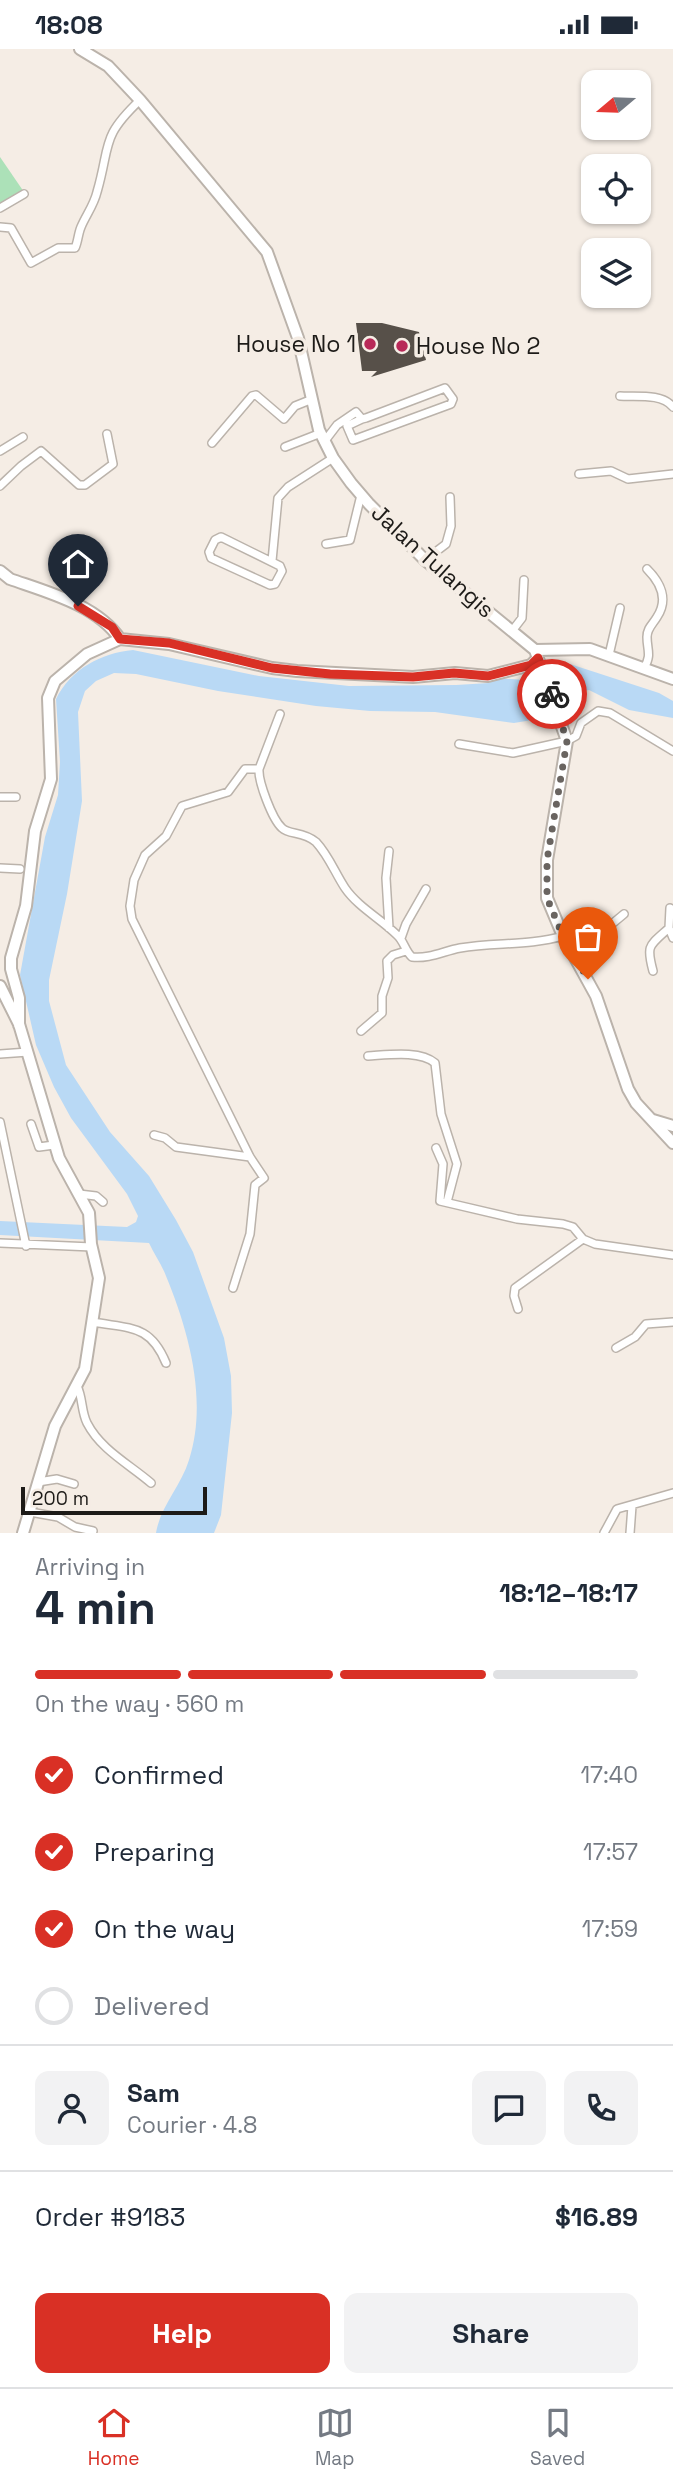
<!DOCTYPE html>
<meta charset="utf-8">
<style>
:root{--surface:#fff;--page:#f2f2f3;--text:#1f2937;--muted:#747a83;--line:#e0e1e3;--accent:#d93025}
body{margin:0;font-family:"Space Grotesk",sans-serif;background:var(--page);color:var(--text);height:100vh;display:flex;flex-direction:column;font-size:26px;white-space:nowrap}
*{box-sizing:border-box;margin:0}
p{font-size:23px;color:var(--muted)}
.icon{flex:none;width:38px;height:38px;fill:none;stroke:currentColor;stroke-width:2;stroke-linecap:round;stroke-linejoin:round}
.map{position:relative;height:1484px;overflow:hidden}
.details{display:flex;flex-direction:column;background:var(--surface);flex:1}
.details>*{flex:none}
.needle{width:46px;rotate:251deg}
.controls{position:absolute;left:581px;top:21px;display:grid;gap:14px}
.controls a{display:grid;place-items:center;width:70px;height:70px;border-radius:14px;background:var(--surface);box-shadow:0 2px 5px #0004;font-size:35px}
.scale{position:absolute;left:21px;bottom:18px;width:186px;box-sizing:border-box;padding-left:7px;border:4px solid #1d1b18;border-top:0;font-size:19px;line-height:24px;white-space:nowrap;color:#1d1b18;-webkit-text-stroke:5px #f5ede5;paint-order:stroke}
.pin{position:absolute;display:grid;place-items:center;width:60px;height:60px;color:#fff;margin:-72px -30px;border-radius:50% 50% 50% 0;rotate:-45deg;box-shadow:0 0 7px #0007}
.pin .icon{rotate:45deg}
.courier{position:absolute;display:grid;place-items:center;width:70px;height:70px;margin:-35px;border:5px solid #d93025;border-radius:50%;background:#fff;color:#222;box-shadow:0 2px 9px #0007}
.summary em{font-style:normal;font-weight:700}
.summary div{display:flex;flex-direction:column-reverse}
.summary{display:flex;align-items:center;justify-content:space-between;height:119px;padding:0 35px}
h1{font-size:46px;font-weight:700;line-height:52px}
.bar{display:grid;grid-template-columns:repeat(4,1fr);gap:10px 7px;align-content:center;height:84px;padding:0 35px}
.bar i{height:9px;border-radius:5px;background:var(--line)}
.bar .selected{background:var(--accent)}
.bar p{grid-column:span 4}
.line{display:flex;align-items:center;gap:18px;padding:0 35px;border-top:2px solid var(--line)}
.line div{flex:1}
.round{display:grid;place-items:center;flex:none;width:74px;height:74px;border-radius:14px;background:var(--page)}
ol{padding:0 35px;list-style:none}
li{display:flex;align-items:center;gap:21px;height:77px}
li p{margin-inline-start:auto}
li .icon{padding:7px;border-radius:50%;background:var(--accent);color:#fff;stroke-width:4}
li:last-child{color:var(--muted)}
li i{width:38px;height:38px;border:4px solid var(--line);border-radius:50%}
.cta{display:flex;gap:14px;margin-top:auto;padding:14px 35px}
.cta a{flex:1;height:80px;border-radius:14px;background:var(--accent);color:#fff;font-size:28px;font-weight:700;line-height:80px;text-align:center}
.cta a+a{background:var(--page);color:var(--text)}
.status{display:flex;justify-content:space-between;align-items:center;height:49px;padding:0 35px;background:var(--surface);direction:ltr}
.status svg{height:19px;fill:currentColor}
.tabs{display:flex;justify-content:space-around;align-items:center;height:98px;border-top:2px solid var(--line);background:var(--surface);font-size:19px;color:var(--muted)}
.tabs a{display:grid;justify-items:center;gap:4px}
.tabs .selected{color:var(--accent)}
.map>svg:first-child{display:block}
.green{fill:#ace1b8}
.water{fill:#b9d9f5}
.building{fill:#575049}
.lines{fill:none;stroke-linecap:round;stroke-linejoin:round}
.street-casing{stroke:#bbb3ab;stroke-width:10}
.secondary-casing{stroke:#bbb3ab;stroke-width:14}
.street{stroke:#fff;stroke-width:7}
.secondary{stroke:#fff;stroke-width:10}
.done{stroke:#696460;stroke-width:7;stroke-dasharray:0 12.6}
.route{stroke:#d93025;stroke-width:9}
.poi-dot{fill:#b82958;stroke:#f5ede5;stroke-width:2.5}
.labels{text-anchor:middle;stroke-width:7;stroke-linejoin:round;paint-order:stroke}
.poi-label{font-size:23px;fill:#1d1b18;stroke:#f5ede5;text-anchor:end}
.street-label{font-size:23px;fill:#1d1b18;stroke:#f5ede5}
</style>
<div class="status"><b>18:08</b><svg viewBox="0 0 49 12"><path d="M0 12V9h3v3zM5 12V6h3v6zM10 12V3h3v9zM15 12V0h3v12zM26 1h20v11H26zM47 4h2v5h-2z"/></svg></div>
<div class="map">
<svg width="673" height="1484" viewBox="0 0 673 1484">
<rect width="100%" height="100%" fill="#f5ede5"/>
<path class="green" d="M0,108L24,143L0,158Z"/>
<path class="water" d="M133,601L259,627L349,637L456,636L489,634L497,629L537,632L551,628L559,619L570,615L659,644L673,652V669L629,661L589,641L554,647L532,671L514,674L435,663L370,662L316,657L218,642L136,625L114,624L96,632L85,642L78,663L82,752L67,845L49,931V952L66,1016L110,1083L149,1127L176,1171L193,1203L224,1289L231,1327L232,1364L221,1466L214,1484H156C160,1458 181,1437 189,1411C208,1352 189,1283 166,1227C162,1216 154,1205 149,1194L0,1186V1172L127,1178L136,1173L138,1167L127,1145L71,1069L54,1038L36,996L20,926L45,788L58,746L60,713L56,650C71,620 101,604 133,601Z"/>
<path class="building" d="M356,274H382L419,283L426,311L371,328L377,322H362Z"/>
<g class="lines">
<g class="street-casing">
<path id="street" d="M0,159L24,145
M0,178L11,179L31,214L58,199H75C78,193 78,185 81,178C86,166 94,156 97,143C111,95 100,89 140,51
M620,347C636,348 662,344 673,358
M324,393L337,376L356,363L362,370L366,369L445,339L453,350L451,355L353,391L347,377L362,370
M212,394L252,347L256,346L284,370L295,357L310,351
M285,398L321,384
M0,402L23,388
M579,425L611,422L628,430L673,425
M0,437L21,417L41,402L79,436H85L113,415L107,385
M221,488L280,517L282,522L275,535L270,536L211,509L209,503L215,491Z
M326,495L350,491L361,446
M425,511L446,495L451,477L450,448
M272,512L278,449L288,438L333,409
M512,582L522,569L524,531
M609,606L620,559
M644,619C652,606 647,601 647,588C647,579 653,575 657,568C669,550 660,533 647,520
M280,665L259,720C258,732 272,770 282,779C289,786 303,782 316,793C329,807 335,824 345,839C358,858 381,870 397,886C404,892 405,902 412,908C429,910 444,902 460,899C494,893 529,897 563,887
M459,695L513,704L567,692L576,687L581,674L598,662L610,664L673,702
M0,748H16
M0,819L20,820
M670,859L669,879L673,889
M389,879L386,829L389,802
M401,889L406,875L426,840
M570,899L589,894L624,865
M653,922C646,896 649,897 669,879
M361,982L382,964V947L388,929L387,912L393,906L406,902
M0,1005L28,1003
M368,1007C387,1006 420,1001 435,1014L441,1065L457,1115L447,1153
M0,1073L26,1197
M31,1075L39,1098L54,1096
M154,1086L165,1089L176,1098L250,1108
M436,1099L443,1115L440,1152L517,1170L563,1175L573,1178L583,1190L595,1195L673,1206
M79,1145L96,1147L103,1153
M0,1194L92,1198
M233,1239L250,1185L255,1136L264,1129L250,1108L132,870L130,857L134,831L145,806L166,787L182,757L228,743L245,720H259
M518,1260L514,1247L515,1239L583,1190
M93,1273C130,1280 150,1275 166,1314
M616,1299L635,1288L646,1275L673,1273
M77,1337C83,1349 81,1362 87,1374C101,1401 129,1415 151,1434
M38,1433L57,1430L74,1435
M30,1463L58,1468L75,1478L93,1482
M604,1484L617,1460L673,1444
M630,1484L632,1457"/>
</g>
<g class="secondary-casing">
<path id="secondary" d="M80,0L108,17L140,51L267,203L298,289L319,381L333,409L351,434L369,455L425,511L535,601L567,692L547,811V849L563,887L596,947L628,1040L636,1054L673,1094
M0,522L10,530C47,543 97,556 120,590
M535,601L590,600L673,630
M0,937L19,975L59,1109L89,1164L91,1195L99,1229L85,1320L55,1377L23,1484
M19,976V949L11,920V909L26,857L35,782L51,730L48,649L55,632L87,605L120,590L169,595L272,619L297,622L413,628L455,624L488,627L531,616L538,609
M653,1071L673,1077"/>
</g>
<use href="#street" class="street"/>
<use href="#secondary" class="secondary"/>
</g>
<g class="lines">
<path class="done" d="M552,645L567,692L547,811V849L563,887L588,930"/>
<path class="route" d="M78,557L112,578L120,590L169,594L272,619L330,625L413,628L454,624L488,627L531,616L538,609L552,645"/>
</g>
<g class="poi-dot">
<circle cx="370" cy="295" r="7"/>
<circle cx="402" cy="297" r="7"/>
</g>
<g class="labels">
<g class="poi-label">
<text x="356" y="303">House No 1</text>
<text x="416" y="305" text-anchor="start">House No 2</text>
</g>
<g class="street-label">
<text transform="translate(433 512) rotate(42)" y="8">Jalan Tulangis</text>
</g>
</g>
</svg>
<div class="controls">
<a><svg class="needle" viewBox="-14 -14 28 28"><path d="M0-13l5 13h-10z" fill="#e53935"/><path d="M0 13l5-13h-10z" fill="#747a83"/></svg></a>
<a><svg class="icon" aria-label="locate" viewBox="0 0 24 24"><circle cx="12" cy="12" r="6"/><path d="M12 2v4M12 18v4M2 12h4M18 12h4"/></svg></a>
<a><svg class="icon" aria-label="layers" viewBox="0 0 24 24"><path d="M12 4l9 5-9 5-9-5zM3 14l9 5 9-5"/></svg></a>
</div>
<div class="scale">200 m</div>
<div class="pin" style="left:588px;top:930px;background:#ea580c"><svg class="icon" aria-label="bag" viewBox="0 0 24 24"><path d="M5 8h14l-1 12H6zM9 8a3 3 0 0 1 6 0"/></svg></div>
<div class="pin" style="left:78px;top:557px;background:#1f2937"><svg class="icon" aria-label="home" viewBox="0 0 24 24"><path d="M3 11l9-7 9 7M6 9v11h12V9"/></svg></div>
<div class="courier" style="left:552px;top:645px"><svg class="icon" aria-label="bike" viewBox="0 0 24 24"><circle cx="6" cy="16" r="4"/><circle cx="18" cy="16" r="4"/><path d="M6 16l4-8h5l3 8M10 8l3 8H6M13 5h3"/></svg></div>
</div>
<section class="details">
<div class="summary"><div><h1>4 min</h1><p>Arriving in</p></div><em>18:12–18:17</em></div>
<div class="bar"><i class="selected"></i><i class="selected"></i><i class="selected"></i><i></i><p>On the way · 560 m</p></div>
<ol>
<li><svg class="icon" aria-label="check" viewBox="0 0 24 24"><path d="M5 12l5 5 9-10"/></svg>Confirmed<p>17:40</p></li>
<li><svg class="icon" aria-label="check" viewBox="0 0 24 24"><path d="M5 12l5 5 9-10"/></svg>Preparing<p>17:57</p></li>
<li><svg class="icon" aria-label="check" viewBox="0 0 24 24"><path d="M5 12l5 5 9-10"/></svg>On the way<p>17:59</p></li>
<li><i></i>Delivered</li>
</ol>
<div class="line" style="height:126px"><a class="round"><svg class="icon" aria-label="person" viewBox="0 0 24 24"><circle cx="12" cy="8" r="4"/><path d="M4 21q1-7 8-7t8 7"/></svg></a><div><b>Sam</b><p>Courier · 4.8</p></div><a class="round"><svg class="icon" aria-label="chat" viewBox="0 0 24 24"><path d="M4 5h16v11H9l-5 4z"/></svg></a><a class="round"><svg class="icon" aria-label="phone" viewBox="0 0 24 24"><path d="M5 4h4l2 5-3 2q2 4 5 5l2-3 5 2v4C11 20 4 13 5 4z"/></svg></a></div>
<div class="line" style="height:91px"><div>Order #9183</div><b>$16.89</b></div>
<div class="cta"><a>Help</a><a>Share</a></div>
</section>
<nav class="tabs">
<a class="selected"><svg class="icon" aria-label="home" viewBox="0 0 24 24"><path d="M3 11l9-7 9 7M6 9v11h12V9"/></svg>Home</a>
<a><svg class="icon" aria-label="map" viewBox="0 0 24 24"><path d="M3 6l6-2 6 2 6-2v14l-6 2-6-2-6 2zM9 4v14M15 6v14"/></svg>Map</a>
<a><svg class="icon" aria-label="saved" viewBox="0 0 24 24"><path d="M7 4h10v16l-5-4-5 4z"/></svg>Saved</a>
</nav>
